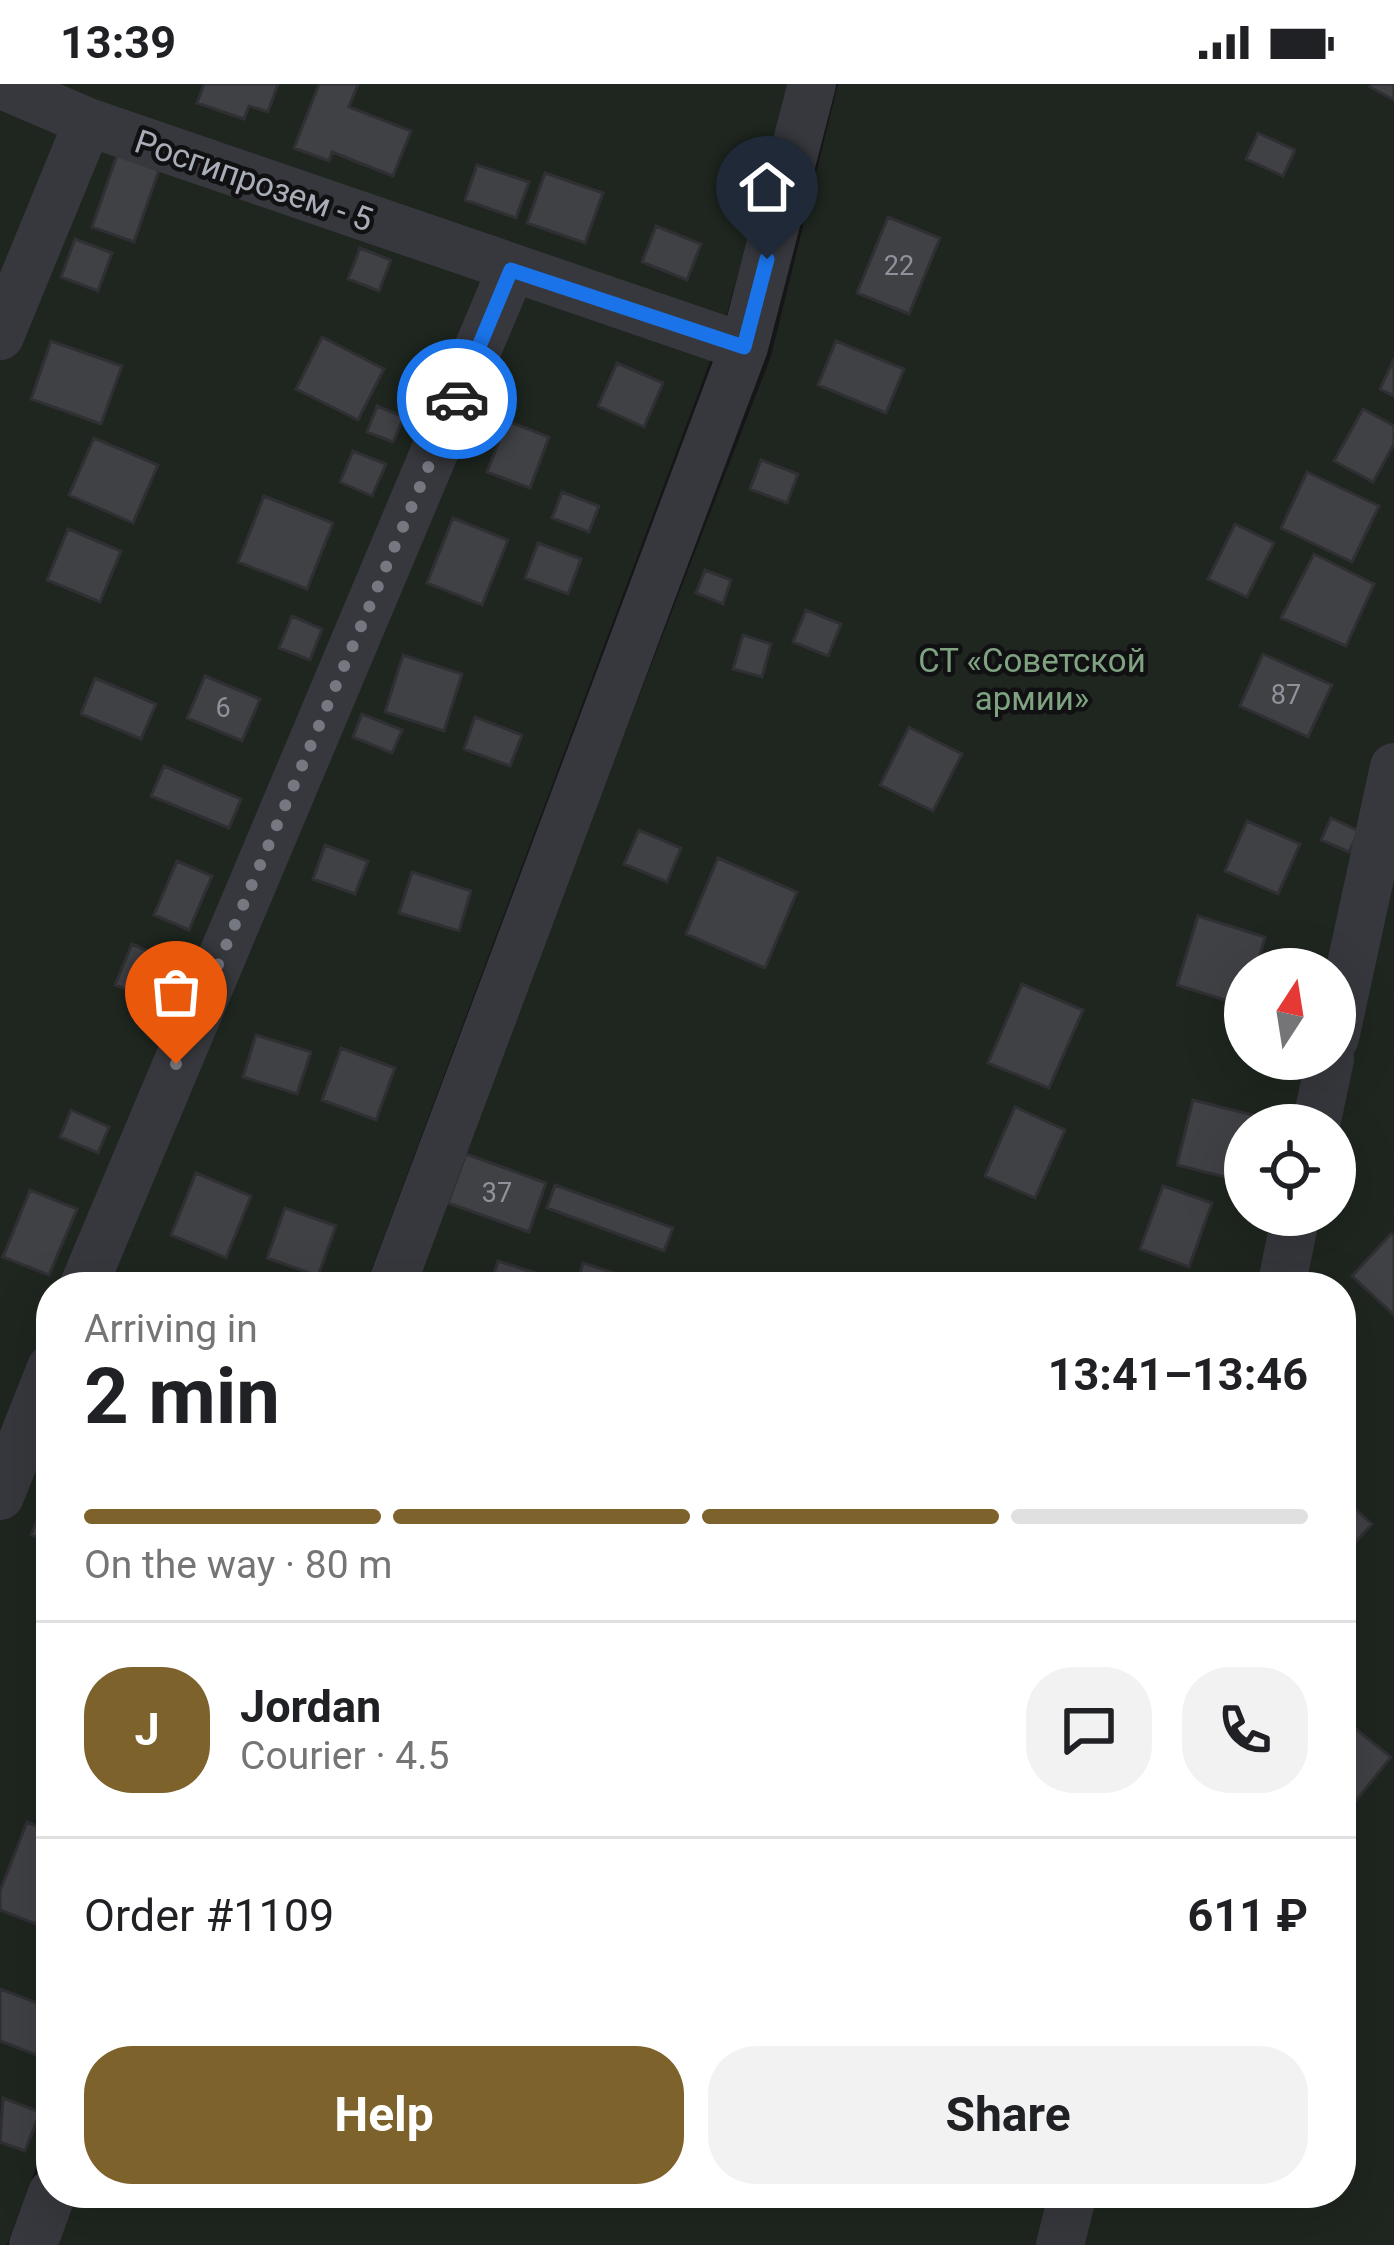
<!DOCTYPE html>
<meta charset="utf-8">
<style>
:root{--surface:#fff;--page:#f2f2f2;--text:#202124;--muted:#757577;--line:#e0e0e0;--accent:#7e622b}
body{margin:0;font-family:Roboto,sans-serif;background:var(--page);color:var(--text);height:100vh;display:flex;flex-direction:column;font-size:45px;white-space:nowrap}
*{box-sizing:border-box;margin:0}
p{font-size:39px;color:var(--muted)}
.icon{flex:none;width:66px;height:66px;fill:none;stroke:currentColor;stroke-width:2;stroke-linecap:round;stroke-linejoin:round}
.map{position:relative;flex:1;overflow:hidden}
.details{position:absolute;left:36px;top:1188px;width:1320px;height:936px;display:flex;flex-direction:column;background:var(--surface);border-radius:48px;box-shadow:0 12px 48px #0002}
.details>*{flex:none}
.needle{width:78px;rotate:12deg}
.tools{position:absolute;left:1224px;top:864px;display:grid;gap:24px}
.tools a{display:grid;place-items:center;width:132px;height:132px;border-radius:50%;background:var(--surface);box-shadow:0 12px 48px #0002;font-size:60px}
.pin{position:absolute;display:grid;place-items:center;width:102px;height:102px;color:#fff;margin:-123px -51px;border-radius:50% 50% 50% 0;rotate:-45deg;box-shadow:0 0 12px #0007}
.pin .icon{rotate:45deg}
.courier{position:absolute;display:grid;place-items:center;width:120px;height:120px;margin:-60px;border:9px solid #1a73e8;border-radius:50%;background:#fff;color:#222;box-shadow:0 3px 15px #0007}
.headline em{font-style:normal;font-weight:700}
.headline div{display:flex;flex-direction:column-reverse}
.headline{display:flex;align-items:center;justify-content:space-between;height:204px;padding:0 48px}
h1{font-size:78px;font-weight:700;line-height:90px}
.bar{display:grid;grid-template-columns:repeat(4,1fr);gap:18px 12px;align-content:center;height:144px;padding:0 48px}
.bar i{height:15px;border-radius:9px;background:var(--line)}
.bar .on{background:var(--accent)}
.bar p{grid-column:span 4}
.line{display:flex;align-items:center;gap:30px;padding:0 48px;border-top:3px solid var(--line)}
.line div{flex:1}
.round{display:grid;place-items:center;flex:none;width:126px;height:126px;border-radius:48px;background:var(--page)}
.button{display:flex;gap:24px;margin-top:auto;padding:24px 48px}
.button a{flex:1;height:138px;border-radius:48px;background:var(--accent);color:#fff;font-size:48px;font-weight:700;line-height:138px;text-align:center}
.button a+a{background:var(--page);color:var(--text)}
.status{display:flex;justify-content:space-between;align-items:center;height:84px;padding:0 60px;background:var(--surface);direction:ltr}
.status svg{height:33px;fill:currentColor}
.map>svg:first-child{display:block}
.green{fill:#1e261f;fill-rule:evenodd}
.building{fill:#404145;stroke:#303034;stroke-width:3}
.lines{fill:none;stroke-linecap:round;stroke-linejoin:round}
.street{stroke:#37383d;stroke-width:48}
.done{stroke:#757880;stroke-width:12;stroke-dasharray:0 21.6}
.route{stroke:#1a73e8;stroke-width:15}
.labels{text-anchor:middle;stroke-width:9;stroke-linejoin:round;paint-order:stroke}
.number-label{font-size:27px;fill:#8e929b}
.street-label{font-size:33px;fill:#a8adb8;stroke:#111113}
.park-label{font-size:33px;fill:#7fa381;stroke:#111113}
</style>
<div class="status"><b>13:39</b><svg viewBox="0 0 49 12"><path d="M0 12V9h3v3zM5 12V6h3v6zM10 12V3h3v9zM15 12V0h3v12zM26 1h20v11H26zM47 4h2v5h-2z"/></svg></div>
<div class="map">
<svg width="1394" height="2161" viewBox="0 0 1394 2161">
<rect width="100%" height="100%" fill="#161618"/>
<path class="green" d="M0,0H790L724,240L365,1203H51V2044L7,2161H0Z
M838,0H1394V2161H55L75,2109H1341V1203H416L528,898L771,272ZM1245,885H1335V975H1245ZM1245,1041H1335V1131H1245Z"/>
<path class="building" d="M204,0H278L268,28L249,22L244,35L197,19Z
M319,0H358L349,23L411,47L393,92L332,68L329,77L294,64Z
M1372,0H1394V16L1370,3Z
M1258,49L1295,66L1283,92L1246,75Z
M117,71L159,86L134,158L92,143Z
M477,81L529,98L516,134L465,116Z
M545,89L603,109L585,159L527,139Z
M888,133L940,154L909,230L857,209Z
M656,142L701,160L687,196L642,178Z
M75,155L112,169L98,207L61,193Z
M360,164L391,176L379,207L348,195Z
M322,253L384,285L358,336L296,305Z
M51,257L122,282L101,340L31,315Z
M836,257L904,285L886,329L818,301Z
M1394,275V312L1380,305Z
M617,279L663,299L644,343L598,322Z
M377,322L404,333L393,358L367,348Z
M1363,325L1394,342V360L1373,398L1334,377Z
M507,337L549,353L530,404L487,388Z
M94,354L158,381L133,439L69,411Z
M353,367L386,380L372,412L340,398Z
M761,376L798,390L787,419L750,405Z
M1307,388L1379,422L1352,478L1281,444Z
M562,408L599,422L589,448L552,434Z
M264,412L333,439L307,505L238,478Z
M453,434L508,456L482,521L427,499Z
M1235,440L1274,459L1247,513L1208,495Z
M68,445L121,467L100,518L47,496Z
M538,459L581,475L568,510L525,494Z
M1314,470L1374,500L1346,562L1281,534Z
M705,486L731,496L723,520L696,509Z
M806,526L841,540L828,572L793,558Z
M292,532L322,545L310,576L279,564Z
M743,551L771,560L762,593L733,585Z
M1263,570L1332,601L1308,653L1240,622Z
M403,571L462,590L444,647L385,628Z
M205,592L260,615L242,657L187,634Z
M95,594L156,620L141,655L81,630Z
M362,630L402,646L392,669L353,653Z
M475,633L522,651L510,682L464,665Z
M909,643L962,670L933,727L880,701Z
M164,682L241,715L229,744L151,712Z
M1331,734L1359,747L1349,768L1321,756Z
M1247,737L1300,760L1278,810L1225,787Z
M639,746L681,764L667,798L624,780Z
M325,761L368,777L355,810L313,795Z
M718,774L797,808L765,884L686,850Z
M177,777L212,792L189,846L154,831Z
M412,788L471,807L459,847L399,829Z
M1198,832L1265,853L1256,885H1245L1244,922L1177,901Z
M132,860L178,880L162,920L115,901Z
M1022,900L1083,926L1049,1004L988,979Z
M256,951L311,968L297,1010L243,993Z
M341,964L395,984L376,1036L322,1016Z
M1193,1016L1257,1032L1255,1041H1245L1241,1097L1177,1081Z
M1015,1023L1065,1046L1035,1114L985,1092Z
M71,1026L109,1043L98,1069L60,1053Z
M466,1070L546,1099L529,1148L448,1119Z
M196,1089L251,1112L226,1174L171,1151Z
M555,1101L673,1144L664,1167L547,1124Z
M1163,1102L1212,1119L1189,1183L1140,1165Z
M30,1106L77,1125L49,1191L3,1173Z
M285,1124L336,1142L318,1192L267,1174Z
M1391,1150L1394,1152V1231L1352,1192Z
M498,1177L561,1197L559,1203H490Z
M583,1179L623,1192L619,1203H598L578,1197Z
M51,1400V1459L31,1451Z
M1341,1412L1372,1440L1343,1472L1341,1470Z
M1341,1633L1391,1673L1342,1734L1341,1733Z
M27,1738L51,1748V1846L0,1826V1807Z
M0,1905L51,1924V1964L47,1975L0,1957Z
M3,2014L40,2028L25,2067L0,2058Z"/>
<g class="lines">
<path class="street" d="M0,0L88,38L744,263
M0,252L88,38
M1335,954L1394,683
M1316,1041L1330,975
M83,1203L511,186
M391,1203L744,263L812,0
M1281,1203L1296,1131
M0,1412L51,1284
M33,2161L52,2109
M1060,2161L1073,2109"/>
</g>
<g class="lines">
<path class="done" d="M176,980L457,315"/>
<path class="route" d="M457,315L511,186L744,263L767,175"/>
</g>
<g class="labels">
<g class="number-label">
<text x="899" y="191">22</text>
<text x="1286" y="620">87</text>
<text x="223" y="633">6</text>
<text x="497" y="1118">37</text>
</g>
<g class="street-label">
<text transform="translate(254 96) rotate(19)" y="12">Росгипрозем - 5</text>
</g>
<g class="park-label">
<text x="1032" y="588">СТ «Советской<tspan x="1032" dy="38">армии»</tspan></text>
</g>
</g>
</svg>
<div class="tools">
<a><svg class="needle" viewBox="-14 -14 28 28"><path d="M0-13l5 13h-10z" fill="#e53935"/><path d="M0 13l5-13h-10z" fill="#757577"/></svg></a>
<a><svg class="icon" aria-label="locate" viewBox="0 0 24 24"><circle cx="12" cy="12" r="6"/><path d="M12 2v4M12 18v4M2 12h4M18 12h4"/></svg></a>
</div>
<div class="pin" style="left:176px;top:980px;background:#ea580c"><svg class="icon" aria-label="bag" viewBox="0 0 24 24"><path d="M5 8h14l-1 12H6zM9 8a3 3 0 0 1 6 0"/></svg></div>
<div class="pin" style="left:767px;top:175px;background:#1f2937"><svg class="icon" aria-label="home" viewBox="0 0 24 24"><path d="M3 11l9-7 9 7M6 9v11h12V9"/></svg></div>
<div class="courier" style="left:457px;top:315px"><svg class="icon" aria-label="car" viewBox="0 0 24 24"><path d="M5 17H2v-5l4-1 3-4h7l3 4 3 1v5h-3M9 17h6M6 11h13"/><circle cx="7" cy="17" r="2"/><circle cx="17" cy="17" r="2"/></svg></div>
<section class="details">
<div class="headline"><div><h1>2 min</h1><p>Arriving in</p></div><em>13:41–13:46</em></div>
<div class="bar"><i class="on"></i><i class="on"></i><i class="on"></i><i></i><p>On the way · 80 m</p></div>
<div class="line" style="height:216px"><b class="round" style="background:var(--accent);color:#fff">J</b><div><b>Jordan</b><p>Courier · 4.5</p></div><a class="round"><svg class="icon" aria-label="chat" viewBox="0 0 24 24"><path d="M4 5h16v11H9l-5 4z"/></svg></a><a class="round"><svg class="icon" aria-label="phone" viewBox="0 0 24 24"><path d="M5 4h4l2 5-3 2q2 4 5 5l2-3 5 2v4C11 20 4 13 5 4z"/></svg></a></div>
<div class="line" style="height:156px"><div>Order #1109</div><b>611 ₽</b></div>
<div class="button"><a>Help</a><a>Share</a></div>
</section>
</div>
